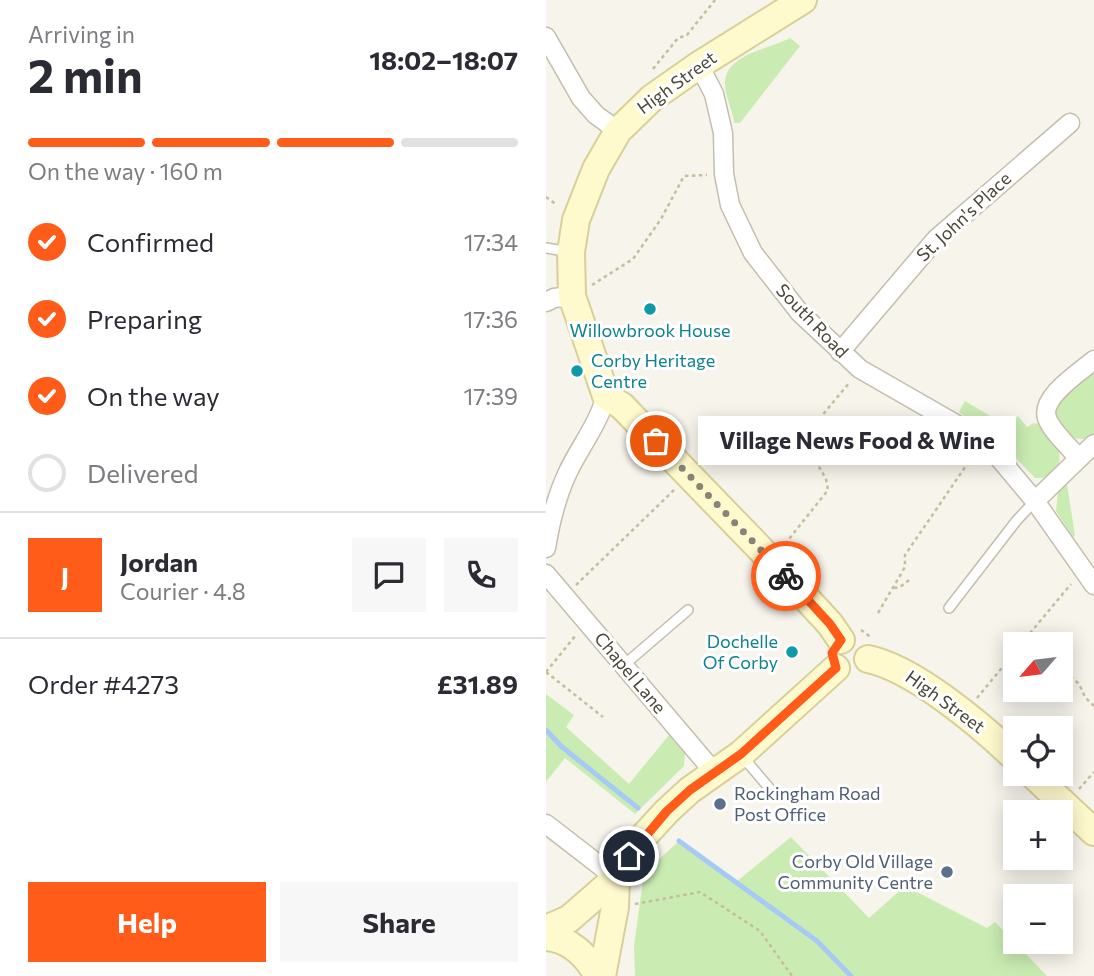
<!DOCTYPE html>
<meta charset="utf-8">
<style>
:root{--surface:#fff;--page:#f7f7f7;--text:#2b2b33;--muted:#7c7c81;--line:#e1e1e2;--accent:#ff5c1a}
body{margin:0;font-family:Commissioner,sans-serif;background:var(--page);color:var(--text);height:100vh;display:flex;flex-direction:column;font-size:26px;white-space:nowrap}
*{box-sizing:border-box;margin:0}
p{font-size:23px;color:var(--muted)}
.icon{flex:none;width:38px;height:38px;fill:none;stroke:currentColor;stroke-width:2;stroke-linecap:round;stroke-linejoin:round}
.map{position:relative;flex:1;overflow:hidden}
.drawer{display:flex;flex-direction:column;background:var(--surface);width:546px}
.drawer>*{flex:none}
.needle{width:46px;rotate:242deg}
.controls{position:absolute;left:457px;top:632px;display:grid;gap:14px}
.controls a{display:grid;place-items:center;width:70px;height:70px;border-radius:0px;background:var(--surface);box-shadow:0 4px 18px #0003;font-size:35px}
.pin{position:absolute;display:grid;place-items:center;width:60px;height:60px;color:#fff;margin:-30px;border:4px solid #fff;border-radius:50%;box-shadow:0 2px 7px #0007}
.courier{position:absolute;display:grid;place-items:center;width:70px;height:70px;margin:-35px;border:5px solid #ff5c1a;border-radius:50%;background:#fff;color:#222;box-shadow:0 2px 9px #0007}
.bubble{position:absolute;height:49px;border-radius:0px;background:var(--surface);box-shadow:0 4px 18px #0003;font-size:23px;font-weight:700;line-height:49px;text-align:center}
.overview em{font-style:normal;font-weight:700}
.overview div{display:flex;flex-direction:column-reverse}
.overview{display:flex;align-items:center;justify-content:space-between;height:119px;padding:0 28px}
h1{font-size:46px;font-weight:700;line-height:52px}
.bar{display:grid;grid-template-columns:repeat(4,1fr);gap:10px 7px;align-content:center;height:84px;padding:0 28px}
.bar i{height:9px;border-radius:5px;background:var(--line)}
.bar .on{background:var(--accent)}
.bar p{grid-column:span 4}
.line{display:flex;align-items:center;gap:18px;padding:0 28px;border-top:2px solid var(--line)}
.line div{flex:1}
.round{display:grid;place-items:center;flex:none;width:74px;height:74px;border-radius:0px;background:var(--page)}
ol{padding:0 28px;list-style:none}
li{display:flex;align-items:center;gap:21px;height:77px}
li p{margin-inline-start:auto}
li .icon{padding:7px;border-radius:50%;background:var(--accent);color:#fff;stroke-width:4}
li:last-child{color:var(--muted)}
li i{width:38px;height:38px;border:4px solid var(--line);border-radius:50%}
.primary-button{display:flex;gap:14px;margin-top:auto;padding:14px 28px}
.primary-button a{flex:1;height:80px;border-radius:0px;background:var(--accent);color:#fff;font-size:28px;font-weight:700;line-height:80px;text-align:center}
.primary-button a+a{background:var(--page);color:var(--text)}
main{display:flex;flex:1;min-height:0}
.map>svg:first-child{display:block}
.green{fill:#caecb3}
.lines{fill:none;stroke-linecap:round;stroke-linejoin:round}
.stream{stroke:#a6caf5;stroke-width:5}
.lane-casing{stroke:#c3bead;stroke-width:12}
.street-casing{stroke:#c3bead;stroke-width:21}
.secondary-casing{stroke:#d8d099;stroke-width:30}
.path{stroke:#c5bd9d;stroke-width:2.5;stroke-dasharray:3.5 3.5;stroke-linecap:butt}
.lane{stroke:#fff;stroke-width:9}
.street{stroke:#fff;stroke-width:18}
.secondary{stroke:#fffacd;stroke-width:26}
.done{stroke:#878477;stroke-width:7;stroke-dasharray:0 12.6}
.route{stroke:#ff5c1a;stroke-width:9}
.culture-dot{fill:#0f9aa8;stroke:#fff;stroke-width:2.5}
.service-dot{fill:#5c6f8a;stroke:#fff;stroke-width:2.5}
.labels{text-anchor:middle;stroke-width:6;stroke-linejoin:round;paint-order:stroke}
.street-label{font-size:18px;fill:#4b4738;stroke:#fff}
.culture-label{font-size:18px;fill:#0d838f;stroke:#fff}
.service-label{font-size:18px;fill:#4e5e75;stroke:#fff;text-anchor:start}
</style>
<main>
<section class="drawer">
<div class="overview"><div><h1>2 min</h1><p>Arriving in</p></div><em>18:02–18:07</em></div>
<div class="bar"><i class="on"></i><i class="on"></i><i class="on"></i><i></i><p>On the way · 160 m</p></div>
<ol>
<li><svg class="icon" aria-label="check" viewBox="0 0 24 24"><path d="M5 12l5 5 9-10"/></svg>Confirmed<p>17:34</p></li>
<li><svg class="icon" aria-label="check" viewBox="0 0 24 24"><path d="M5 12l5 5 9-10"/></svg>Preparing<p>17:36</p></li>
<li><svg class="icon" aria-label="check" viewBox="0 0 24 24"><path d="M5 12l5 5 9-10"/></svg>On the way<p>17:39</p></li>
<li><i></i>Delivered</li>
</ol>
<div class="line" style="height:126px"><b class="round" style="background:var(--accent);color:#fff">J</b><div><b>Jordan</b><p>Courier · 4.8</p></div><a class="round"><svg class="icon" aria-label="chat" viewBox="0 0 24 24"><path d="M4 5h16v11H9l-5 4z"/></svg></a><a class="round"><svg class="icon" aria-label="phone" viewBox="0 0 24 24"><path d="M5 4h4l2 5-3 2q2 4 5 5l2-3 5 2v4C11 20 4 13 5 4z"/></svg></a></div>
<div class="line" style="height:91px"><div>Order #4273</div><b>£31.89</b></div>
<div class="primary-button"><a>Help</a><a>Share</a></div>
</section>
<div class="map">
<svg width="548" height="976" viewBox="0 0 548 976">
<rect width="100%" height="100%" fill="#f6f4eb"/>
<path class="green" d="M244,38L254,46L194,123H188C187,110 179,97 179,84C178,54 224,49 244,38Z
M548,370V435C525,449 503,423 511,405C517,391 536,380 548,370Z
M419,401L446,417L458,420V422L444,434L413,412Z
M472,416L481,427L488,423C514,427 529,480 489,478L448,436Z
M521,484L529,536L527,537L510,511L512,492Z
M0,694L28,715L20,727L83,784L123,735L139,753L138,766L89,814L19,758L0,782Z
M245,837L323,918L359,886L441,928L449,922L501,976H89L88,946L98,873L133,841L190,882Z"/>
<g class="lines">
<path class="stream" d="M0,730L16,747L92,808
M133,841L271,941L305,976"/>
<g class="lane-casing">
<path id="lane" d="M0,248L24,252
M403,608L471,520L489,501
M78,665L142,610
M196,756L231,797"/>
</g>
<g class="street-casing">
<path id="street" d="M0,37L35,98L50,115L72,131
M153,65L168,94L177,133L178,174L184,205L207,253L254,313L314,369L422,431L453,458L489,501L548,585
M0,302L8,298L26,296
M294,352L390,239L524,123
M532,458C523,446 506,432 501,418C494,397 534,372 548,360
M489,501L548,444
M0,548C4,523 10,498 21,474C33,448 52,425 60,396
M0,574L168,772
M0,824L70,878"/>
</g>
<g class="secondary-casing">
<path id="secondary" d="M257,0L153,65L106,98L72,131L50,169L30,220L25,252L26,296L60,396L76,406L225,560L284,624L295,640
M322,659C367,668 435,725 469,758
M486,774L548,832
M0,929L23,919L70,878L98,836L121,811L144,790L195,754L290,668
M0,937C24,939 41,956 52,976
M56,976L69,907L70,878"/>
</g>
<path class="path" d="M107,69L132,38L141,35L169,0
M0,197L11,205
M46,285L87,259L115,219L138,176L161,175
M239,544L282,490L280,479L264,451L263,436L269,424L304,382
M30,585L128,490
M348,588L354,587L363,580
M332,613L359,567V555L426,457
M315,630L326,638
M481,638L488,644
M475,644L525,584
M514,667L533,684L539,697L548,706
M0,672L57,717
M0,672L30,635
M431,698L469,652
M533,789L548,772
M89,904L154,892L214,931L246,976"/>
<use href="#lane" class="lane"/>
<use href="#street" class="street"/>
<use href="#secondary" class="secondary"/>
</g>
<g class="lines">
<path class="done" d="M110,441L240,576"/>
<path class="route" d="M83,856L121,811L144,790L195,754L290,668L286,653L295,640L284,624L240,576"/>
</g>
<g class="culture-dot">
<circle cx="104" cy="309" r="7"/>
<circle cx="31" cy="371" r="7"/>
<circle cx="246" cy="652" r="7"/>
</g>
<g class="service-dot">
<circle cx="174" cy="804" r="7"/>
<circle cx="401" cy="872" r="7"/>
</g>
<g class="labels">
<g class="street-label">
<text transform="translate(131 83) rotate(-36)" y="6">High Street</text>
<text transform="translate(418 217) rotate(-43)" y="6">St. John's Place</text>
<text transform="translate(266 321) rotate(46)" y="6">South Road</text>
<text transform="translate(84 673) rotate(50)" y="6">Chapel Lane</text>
<text transform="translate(399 702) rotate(36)" y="6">High Street</text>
</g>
<g class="culture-label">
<text x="104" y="337">Willowbrook House</text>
<text x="45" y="367" text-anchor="start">Corby Heritage<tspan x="45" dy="21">Centre</tspan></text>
<text x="232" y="648" text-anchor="end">Dochelle<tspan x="232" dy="21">Of Corby</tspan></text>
</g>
<g class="service-label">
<text x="188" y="800">Rockingham Road<tspan x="188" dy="21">Post Office</tspan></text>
<text x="387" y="868" text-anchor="end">Corby Old Village<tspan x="387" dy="21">Community Centre</tspan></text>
</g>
</g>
</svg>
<div class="controls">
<a><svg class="needle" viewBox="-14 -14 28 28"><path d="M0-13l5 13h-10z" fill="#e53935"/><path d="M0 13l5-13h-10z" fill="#7c7c81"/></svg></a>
<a><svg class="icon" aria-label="locate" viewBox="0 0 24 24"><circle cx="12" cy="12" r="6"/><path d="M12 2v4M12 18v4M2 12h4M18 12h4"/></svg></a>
<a>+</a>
<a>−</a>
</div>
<div class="pin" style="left:110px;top:441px;background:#ea580c"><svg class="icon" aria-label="bag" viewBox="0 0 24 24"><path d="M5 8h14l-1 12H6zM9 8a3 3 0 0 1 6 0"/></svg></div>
<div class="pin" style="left:83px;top:856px;background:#1f2937"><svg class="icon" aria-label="home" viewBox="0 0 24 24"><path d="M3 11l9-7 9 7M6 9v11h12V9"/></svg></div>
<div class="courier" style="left:240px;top:576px"><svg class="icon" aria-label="bike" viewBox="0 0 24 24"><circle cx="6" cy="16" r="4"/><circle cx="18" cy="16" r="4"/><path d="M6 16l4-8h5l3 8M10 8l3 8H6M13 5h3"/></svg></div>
<div class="bubble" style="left:152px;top:416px;width:318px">Village News Food &amp; Wine</div>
</div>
</main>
